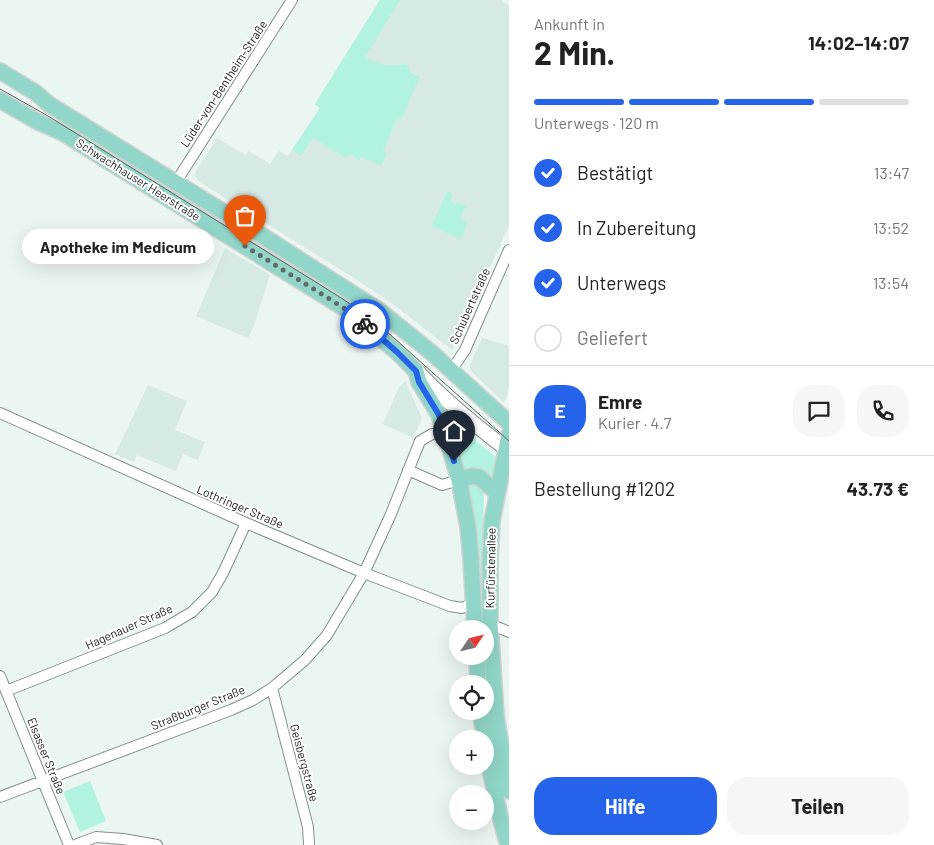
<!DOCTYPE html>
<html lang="de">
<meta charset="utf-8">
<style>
:root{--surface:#fff;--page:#f6f6f6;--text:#222;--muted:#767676;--line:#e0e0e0;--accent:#2563eb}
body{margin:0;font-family:Barlow,sans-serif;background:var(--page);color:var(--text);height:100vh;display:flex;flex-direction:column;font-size:19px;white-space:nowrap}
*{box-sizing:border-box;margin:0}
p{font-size:16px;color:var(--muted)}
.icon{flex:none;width:28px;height:28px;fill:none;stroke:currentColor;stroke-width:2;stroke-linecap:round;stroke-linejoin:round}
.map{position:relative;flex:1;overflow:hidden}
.panel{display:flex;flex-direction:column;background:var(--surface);width:425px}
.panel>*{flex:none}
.needle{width:32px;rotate:55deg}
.controls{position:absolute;left:449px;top:620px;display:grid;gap:10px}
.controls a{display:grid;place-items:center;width:45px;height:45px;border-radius:50%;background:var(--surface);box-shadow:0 5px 20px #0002;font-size:25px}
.pin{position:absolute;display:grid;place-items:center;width:42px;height:42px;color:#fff;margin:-51px -21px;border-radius:50% 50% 50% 0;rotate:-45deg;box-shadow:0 0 5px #0007}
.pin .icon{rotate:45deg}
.courier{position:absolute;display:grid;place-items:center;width:50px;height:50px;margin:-25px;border:4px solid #2563eb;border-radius:50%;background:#fff;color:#222;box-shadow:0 1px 6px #0007}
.bubble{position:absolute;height:35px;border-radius:18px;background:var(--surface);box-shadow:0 5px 20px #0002;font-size:16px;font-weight:700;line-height:35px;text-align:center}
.overview em{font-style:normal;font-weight:700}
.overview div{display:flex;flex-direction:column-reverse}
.overview{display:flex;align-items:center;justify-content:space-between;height:85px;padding:0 25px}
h1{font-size:32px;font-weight:700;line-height:38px}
.bar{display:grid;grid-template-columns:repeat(4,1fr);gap:8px 5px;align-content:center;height:60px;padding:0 25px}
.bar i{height:6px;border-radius:4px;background:var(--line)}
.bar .on{background:var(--accent)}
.bar p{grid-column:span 4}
.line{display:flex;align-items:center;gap:12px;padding:0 25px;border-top:1px solid var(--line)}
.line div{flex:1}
.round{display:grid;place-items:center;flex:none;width:52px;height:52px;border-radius:20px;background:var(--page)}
ol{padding:0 25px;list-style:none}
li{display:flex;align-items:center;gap:15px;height:55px}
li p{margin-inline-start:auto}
li .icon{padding:5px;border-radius:50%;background:var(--accent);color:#fff;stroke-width:4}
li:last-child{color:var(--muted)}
li i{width:28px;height:28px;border:2px solid var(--line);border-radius:50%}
.action{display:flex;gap:10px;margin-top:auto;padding:10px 25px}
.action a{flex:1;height:58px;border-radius:20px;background:var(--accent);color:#fff;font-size:20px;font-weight:700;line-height:58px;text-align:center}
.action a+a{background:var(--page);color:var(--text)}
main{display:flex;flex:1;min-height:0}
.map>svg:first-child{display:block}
.built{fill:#d7e9e4}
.green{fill:#b2f2e2}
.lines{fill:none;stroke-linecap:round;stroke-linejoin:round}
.street-casing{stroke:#868f8d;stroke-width:12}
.secondary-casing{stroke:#868f8d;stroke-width:16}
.primary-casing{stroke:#d1d2d2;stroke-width:18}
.street{stroke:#fff;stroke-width:10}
.secondary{stroke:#fff;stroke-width:14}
.primary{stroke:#91d6c8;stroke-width:15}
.tram{stroke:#606563;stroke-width:1}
.done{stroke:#646968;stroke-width:5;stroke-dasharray:0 9}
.route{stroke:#2563eb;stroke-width:6}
.labels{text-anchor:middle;stroke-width:4;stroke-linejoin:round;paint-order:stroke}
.street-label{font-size:12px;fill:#1b1e1d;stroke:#fff}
</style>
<main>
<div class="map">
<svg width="509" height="845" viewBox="0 0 509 845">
<rect width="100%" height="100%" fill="#ebf5f2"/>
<path class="built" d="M380,0H501L509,6V226L452,350L390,302L357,280L198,181L195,176L196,171L217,138L245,155L249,151L270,164L279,151L288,156L320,108L315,104Z
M225,248L270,275L254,325L248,338L196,316Z
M482,338L509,346V388L504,403L470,370V365Z
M405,381L422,418L413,438L383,424L398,389Z
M148,385L187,401L175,430L205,442L198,460L183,454L176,471L137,455L134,462L115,454Z"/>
<path class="green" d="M380,0H400L365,57C381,66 390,67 407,64L409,71L415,76L420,75V76L401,120L397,119L383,151L387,154L381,166L361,157L359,160L350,154L346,158L313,138L301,156L292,150L320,108L315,104Z
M447,191L453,194L450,201L456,204L457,202L466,206L460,219L468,223L461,239L432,226Z
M444,415L496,457L492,483L463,473Z
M472,482L484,489L482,584L485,629H482L466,488L469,483Z
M90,781L106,821L80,832L63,792Z"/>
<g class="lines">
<g class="street-casing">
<path id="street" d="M176,182L292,0
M451,371L465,350L509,250
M0,413L246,523L364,573L450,606L462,608L474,603
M408,470L442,485L459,480
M490,624L509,632
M0,676L69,845
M272,688L308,827L309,845
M6,691L165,628L192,612L212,592L223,573L246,523
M0,797L231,710L253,700L272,688L305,660L327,635L364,573L391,514L420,441L432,434H446
M75,845L96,837L123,839L157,845"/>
</g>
<g class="secondary-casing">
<path id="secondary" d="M417,371C445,401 476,426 509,451"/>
</g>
<g class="primary-casing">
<path id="primary" d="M0,71L36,93L50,105L269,240L380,311L432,353L509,423
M0,100L38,122L63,133L347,310L397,352L416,371L419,382L439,415L448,442L459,480L468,527L471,559L475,629
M509,435L492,521L490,559V624L496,716L509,791
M459,480L472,476L479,477L497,493
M477,656L478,684
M480,711L485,739
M485,740C491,776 497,810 508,845"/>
</g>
<use href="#street" class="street"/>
<use href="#secondary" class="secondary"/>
<use href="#primary" class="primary"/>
<path class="tram" d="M0,89L48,116L335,294L361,311L385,330L509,441"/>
</g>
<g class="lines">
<path class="done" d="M245,246L347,310L365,324"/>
<path class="route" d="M365,324L397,352L416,371L419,382L439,415L448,442L454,461"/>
</g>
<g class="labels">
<g class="street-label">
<text transform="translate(224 84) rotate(-57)" y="4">Lüder-von-Bentheim-Straße</text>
<text transform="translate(138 180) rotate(32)" y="4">Schwachhauser Heerstraße</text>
<text transform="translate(470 306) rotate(-66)" y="4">Schubertstraße</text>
<text transform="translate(240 507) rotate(23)" y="4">Lothringer Straße</text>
<text transform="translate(491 568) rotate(-89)" y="4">Kurfürstenallee</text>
<text transform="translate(129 627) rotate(-24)" y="4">Hagenauer Straße</text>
<text transform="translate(198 708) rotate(-22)" y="4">Straßburger Straße</text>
<text transform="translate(46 756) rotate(68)" y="4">Elsasser Straße</text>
<text transform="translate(304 763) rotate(75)" y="4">Geisbergstraße</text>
</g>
</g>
</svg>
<div class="controls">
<a><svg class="needle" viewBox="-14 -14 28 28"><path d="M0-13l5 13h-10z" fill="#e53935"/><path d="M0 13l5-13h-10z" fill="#767676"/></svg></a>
<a><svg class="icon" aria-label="locate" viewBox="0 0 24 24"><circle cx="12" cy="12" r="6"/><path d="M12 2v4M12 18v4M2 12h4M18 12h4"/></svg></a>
<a>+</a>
<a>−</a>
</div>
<div class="pin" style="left:245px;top:246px;background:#ea580c"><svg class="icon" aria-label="bag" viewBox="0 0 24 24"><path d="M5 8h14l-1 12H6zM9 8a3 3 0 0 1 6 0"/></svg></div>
<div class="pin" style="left:454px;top:461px;background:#1f2937"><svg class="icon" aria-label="home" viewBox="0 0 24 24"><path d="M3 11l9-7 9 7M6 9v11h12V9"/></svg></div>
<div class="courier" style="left:365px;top:324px"><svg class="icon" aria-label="bike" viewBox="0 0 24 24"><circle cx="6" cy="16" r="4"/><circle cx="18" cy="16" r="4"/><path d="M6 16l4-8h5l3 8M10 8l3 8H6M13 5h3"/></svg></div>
<div class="bubble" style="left:22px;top:229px;width:192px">Apotheke im Medicum</div>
</div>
<section class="panel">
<div class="overview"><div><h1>2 Min.</h1><p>Ankunft in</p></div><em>14:02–14:07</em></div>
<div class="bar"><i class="on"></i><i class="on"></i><i class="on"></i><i></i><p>Unterwegs · 120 m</p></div>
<ol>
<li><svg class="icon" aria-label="check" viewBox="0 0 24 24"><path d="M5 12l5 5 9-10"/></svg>Bestätigt<p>13:47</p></li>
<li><svg class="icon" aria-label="check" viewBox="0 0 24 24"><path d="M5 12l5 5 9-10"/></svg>In Zubereitung<p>13:52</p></li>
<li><svg class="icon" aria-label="check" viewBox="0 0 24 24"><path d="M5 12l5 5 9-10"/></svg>Unterwegs<p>13:54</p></li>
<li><i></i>Geliefert</li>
</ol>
<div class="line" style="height:90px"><b class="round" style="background:var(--accent);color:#fff">E</b><div><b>Emre</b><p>Kurier · 4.7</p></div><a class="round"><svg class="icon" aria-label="chat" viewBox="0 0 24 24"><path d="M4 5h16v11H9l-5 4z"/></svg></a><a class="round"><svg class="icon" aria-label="phone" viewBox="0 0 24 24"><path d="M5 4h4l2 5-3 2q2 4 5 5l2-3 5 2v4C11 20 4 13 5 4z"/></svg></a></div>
<div class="line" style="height:65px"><div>Bestellung #1202</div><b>43.73 €</b></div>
<div class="action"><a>Hilfe</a><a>Teilen</a></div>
</section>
</main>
